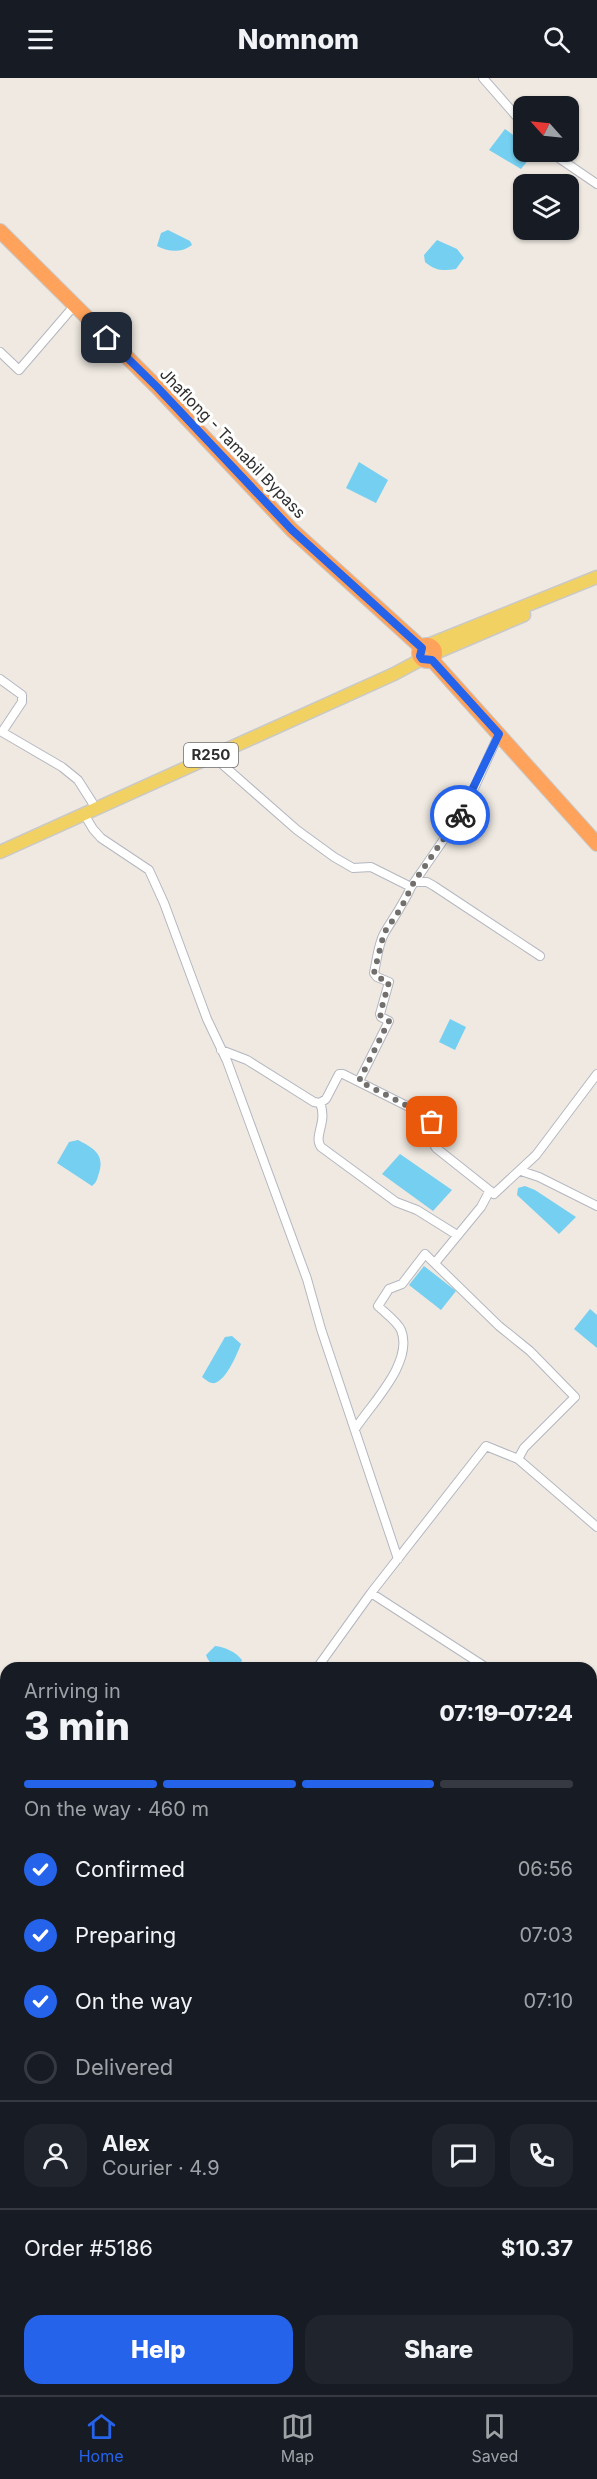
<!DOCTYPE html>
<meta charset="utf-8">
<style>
:root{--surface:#171b24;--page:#20242c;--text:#f1f3f6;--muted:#9ea1a6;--line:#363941;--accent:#2563eb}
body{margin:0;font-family:Inter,sans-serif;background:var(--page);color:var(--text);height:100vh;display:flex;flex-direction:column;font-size:22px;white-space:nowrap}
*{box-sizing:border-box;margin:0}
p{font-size:20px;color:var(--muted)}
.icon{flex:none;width:33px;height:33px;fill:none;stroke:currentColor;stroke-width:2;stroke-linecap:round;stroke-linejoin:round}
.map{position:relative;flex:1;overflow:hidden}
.drawer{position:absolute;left:0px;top:1584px;width:597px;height:734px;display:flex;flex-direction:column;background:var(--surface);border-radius:18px 18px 0 0;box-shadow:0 2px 4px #0004}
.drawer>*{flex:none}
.needle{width:39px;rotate:297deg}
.fabs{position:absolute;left:513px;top:18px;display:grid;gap:12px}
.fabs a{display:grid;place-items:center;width:66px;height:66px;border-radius:12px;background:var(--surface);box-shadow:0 2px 4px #0004;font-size:30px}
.pin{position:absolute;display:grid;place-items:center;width:51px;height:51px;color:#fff;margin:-26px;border-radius:12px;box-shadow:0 3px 9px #0006}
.courier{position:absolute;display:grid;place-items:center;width:60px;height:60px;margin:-30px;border:4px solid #2563eb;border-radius:50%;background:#fff;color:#222;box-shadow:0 2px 8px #0007}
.headline em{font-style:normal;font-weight:800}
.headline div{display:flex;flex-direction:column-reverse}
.headline{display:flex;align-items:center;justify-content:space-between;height:102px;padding:0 24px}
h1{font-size:39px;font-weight:800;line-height:45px}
.bar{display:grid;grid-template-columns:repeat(4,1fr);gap:9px 6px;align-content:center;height:72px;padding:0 24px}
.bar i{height:8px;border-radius:4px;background:var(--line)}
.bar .on{background:var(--accent)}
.bar p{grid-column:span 4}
.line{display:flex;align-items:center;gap:15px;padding:0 24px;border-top:2px solid var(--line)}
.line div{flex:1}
.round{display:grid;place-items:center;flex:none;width:63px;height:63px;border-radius:18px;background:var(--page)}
ol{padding:0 24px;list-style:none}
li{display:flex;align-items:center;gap:18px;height:66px}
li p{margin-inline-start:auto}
li .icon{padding:6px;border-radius:50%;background:var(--accent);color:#fff;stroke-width:4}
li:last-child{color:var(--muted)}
li i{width:33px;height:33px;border:3px solid var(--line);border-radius:50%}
.primary-button{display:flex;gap:12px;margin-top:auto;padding:12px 24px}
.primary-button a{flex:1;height:69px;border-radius:18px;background:var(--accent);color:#fff;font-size:24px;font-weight:800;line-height:69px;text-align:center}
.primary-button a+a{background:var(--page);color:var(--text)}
header{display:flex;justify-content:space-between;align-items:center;height:78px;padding:0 24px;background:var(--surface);font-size:27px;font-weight:800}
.tab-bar{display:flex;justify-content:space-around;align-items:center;height:84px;border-top:2px solid var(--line);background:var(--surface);font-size:16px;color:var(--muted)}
.tab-bar a{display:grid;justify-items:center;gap:3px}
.tab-bar .on{color:var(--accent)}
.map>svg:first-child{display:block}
.water{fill:#75cff0}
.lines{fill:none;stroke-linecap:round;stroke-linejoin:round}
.street-casing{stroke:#b4b7c1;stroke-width:10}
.primary-casing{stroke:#c9c9c9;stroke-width:15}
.highway-casing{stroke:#c9c9c9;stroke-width:16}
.street{stroke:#fff;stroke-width:8}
.primary{stroke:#f2d163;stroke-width:12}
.highway{stroke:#ffa35c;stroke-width:14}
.done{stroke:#726f6d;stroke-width:6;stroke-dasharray:0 10.8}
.route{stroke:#2563eb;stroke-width:8}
.labels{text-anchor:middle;stroke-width:6;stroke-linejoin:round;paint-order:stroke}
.shield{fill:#fff;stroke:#6d6d6d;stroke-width:1.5}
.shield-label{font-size:15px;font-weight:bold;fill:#2e2e2e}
.street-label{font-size:16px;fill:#2e2e2e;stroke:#fff}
</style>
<header><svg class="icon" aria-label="menu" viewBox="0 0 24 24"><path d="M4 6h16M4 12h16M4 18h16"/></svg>Nomnom<svg class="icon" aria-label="search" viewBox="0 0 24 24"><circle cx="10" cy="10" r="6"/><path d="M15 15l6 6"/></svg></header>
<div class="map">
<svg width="597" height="2317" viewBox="0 0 597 2317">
<rect width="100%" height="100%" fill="#efe9e1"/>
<path class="water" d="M505,51L523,64L524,74H535L521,91L489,72Z
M168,152L190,163L192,167C182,175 168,174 157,168L161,155Z
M437,162L457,171L464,180L456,191C444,193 435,193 425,184L424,177Z
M359,384L388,402L376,425L346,410Z
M450,941L466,949L455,972L439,964Z
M78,1062C93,1070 105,1076 99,1095C97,1101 97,1104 92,1108L57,1085L69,1064Z
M400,1076L452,1112L433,1133L382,1096Z
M525,1108L535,1112L576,1139L559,1156L517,1117L518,1110Z
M424,1188L456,1213L441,1232L409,1207Z
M590,1231L597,1237V1270L574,1251Z
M232,1258L241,1266C237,1276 227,1301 215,1305C210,1306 206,1302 202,1299L225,1259Z
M215,1568C225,1569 236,1574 242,1582L239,1590C226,1590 211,1592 206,1577Z"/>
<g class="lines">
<g class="street-casing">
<path id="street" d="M483,0L524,47
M550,74L597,106
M0,274L19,292L74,228
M0,601L22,617V624L2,654L62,689L78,702L92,724
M216,675L223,687L297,752L334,779L353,790L371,789L411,809L464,732L499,656
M84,736L93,751L101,760L149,792L164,825L207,941L227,983L307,1201L321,1251L398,1481
M415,804H427L434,808L540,878
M221,972L247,982L314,1024L320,1025L326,1021L339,996H343L427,1038C435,1048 429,1060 436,1070L494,1116L536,1077L597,996
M359,1003L389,943L381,939L380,936L389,904L377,899L374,895C377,882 378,865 385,854C394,839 404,825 411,809
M320,1025C328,1044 313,1058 321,1069L396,1124L417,1132L457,1157
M521,1093L539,1099L597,1128
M435,1185L481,1129L489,1114
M355,1351C372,1325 414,1284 401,1252C397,1243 385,1235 378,1228L389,1211L402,1206L425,1176L499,1248L530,1273L575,1319L524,1370L518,1381
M371,1515L487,1590
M317,1590L371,1515L486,1368L518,1381L597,1449
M591,1630L597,1628
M591,1839L593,1842L597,1841
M0,1939L6,1933
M591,2035L597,2046"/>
</g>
<g class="primary-casing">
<path id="primary" d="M428,567L597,499
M435,575L524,537
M0,774L394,596L422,581"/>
</g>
<g class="highway-casing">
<path id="highway" d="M0,153L157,309L292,452L422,570
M419 575a8 8 0 1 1 16 0a8 8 0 1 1-16 0Z
M432,582L597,766"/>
</g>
<use href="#street" class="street"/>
<use href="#primary" class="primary"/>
<use href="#highway" class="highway"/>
</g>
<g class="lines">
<path class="done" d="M432,1044L427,1038L359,1003L389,943L381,939L380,936L389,904L377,899L374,895L384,855L401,830L414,804L460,737"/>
<path class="route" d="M107,260L157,309L292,452L422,570L420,578L422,581L432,582L499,656L460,737"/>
</g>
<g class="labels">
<rect class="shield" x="184" y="665" width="54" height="24" rx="4.5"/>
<g class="shield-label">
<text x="211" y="682">R250</text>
</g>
<g class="street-label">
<text transform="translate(233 365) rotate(46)" y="6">Jhaflong - Tamabil Bypass</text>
</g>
</g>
</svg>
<div class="fabs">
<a><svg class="needle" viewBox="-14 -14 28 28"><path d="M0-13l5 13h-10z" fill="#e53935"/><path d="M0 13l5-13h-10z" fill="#9ea1a6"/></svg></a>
<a><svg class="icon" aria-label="layers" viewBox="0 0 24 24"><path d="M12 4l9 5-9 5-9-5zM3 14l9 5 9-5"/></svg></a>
</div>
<div class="pin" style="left:432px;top:1044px;background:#ea580c"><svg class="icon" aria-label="bag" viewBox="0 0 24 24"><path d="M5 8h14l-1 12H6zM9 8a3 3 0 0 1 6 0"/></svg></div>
<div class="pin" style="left:107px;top:260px;background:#1f2937"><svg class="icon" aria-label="home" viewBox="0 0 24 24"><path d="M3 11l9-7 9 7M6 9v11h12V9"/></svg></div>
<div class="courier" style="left:460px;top:737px"><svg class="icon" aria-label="bike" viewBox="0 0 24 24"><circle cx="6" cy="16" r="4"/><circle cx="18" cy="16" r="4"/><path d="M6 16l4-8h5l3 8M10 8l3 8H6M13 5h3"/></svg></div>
<section class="drawer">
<div class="headline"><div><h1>3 min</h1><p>Arriving in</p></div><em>07:19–07:24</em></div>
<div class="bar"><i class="on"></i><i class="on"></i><i class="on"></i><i></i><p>On the way · 460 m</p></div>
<ol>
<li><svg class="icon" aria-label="check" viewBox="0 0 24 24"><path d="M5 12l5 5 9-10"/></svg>Confirmed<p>06:56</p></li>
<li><svg class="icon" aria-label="check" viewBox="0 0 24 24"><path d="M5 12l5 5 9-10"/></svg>Preparing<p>07:03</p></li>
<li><svg class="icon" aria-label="check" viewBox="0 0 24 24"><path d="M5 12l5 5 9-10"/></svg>On the way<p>07:10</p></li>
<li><i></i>Delivered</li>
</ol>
<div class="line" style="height:108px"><a class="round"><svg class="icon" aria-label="person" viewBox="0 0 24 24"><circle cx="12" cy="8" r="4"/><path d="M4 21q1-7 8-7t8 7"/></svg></a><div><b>Alex</b><p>Courier · 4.9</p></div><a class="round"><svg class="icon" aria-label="chat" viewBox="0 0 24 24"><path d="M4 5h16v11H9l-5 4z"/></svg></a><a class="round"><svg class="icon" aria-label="phone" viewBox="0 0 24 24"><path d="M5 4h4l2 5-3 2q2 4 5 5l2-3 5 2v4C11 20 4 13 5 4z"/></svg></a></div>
<div class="line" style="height:78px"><div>Order #5186</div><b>$10.37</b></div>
<div class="primary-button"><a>Help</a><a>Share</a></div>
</section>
</div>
<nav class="tab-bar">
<a class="on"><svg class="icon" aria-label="home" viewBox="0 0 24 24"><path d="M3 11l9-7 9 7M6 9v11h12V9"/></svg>Home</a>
<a><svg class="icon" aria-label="map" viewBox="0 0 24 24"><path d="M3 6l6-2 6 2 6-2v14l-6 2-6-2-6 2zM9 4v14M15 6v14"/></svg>Map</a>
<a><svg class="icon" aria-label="saved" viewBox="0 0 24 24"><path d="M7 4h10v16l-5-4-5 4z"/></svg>Saved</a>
</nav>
